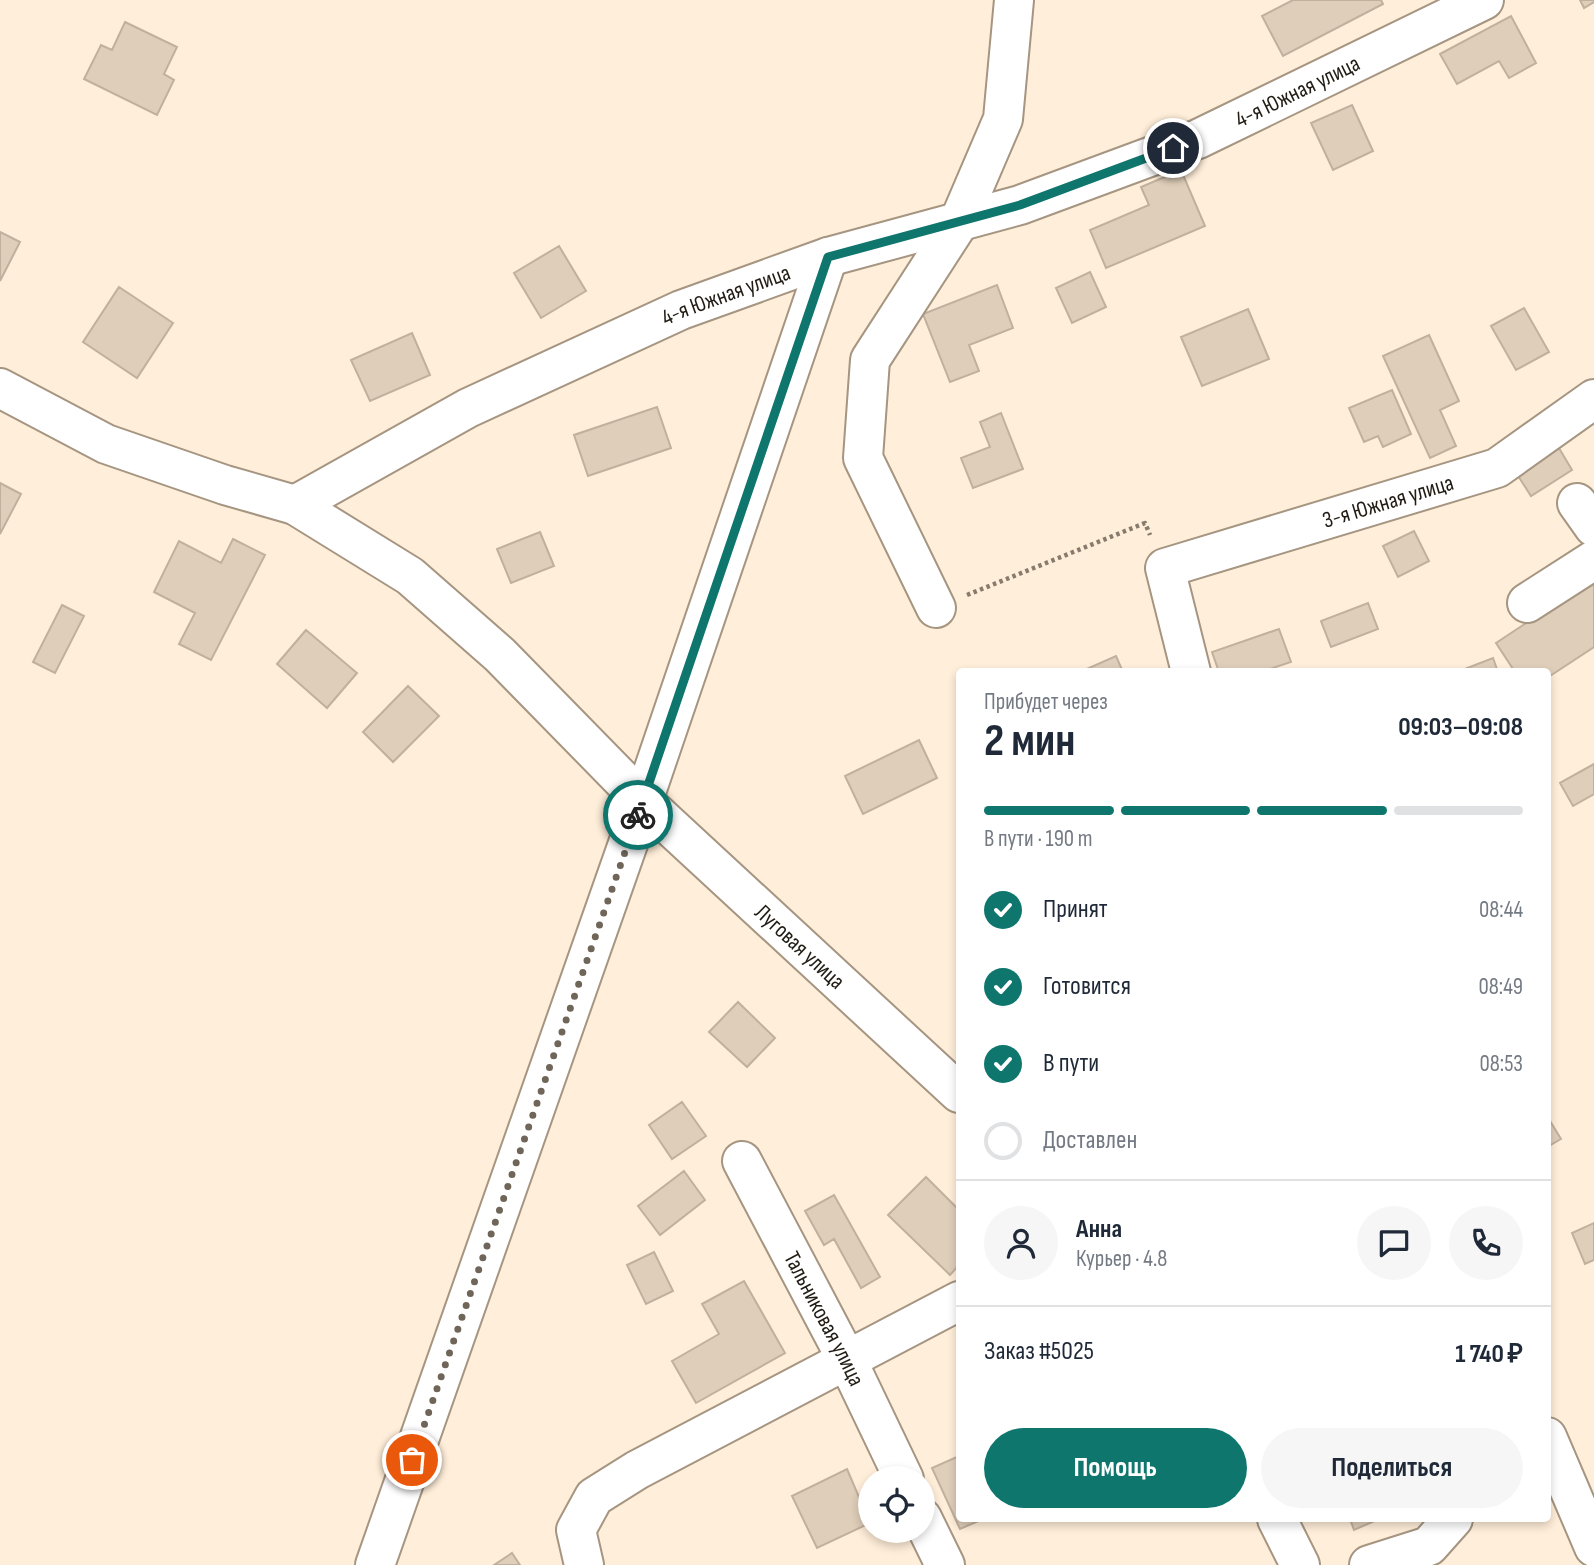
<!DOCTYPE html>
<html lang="ru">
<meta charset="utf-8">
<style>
:root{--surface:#fff;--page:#f6f6f7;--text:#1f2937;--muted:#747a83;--line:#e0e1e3;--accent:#0f766e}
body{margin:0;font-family:"Sofia Sans Condensed",sans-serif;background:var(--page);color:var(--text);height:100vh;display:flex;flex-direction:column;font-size:26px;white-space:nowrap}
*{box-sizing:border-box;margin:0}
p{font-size:23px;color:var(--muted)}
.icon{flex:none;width:38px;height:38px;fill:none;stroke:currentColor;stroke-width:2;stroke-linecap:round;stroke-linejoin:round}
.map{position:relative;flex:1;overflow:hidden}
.details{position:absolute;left:956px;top:668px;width:595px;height:854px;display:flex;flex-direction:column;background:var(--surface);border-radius:7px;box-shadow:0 4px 10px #0003}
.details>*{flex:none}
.controls{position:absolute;left:858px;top:1466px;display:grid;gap:14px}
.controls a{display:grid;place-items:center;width:77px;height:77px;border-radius:50%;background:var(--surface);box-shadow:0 4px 10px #0003;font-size:35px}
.pin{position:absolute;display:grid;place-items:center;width:60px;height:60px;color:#fff;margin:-30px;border:4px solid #fff;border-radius:50%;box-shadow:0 2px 7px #0007}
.courier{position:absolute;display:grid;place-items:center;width:70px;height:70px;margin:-35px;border:5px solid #0f766e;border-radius:50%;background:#fff;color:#222;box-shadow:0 2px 9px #0007}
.head em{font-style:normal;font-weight:700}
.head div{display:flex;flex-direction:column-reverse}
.head{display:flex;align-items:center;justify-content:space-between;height:119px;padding:0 28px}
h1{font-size:46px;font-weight:700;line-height:52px}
.bar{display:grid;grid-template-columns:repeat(4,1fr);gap:10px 7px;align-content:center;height:84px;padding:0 28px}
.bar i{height:9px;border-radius:5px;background:var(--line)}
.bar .active{background:var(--accent)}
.bar p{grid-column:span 4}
.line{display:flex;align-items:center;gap:18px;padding:0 28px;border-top:2px solid var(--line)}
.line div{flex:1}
.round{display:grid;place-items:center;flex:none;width:74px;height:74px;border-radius:37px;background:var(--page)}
ol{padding:0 28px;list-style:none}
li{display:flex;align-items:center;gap:21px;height:77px}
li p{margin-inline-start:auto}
li .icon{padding:7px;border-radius:50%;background:var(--accent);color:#fff;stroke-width:4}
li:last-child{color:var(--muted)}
li i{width:38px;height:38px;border:4px solid var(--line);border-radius:50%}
.primary-button{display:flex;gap:14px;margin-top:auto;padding:14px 28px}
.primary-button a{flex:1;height:80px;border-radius:42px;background:var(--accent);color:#fff;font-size:28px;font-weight:700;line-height:80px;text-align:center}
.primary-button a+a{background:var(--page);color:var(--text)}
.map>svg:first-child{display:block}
.building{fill:#dfceb9;stroke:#c1b09d;stroke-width:2}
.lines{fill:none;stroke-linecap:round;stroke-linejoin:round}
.minor-casing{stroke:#a59581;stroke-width:42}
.path{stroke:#867b6d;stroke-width:4.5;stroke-dasharray:3.5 3.5;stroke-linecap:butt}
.minor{stroke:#fff;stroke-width:38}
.done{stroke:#6f6659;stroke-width:7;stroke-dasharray:0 12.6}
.route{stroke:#0f766e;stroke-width:9}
.labels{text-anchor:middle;stroke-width:5;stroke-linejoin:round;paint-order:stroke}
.street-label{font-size:23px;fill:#221c14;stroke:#fff}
</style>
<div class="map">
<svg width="1594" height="1565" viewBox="0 0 1594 1565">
<rect width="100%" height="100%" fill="#ffeed9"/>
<path class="building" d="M1293,0H1381L1383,4L1283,56L1262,16Z
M1580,0H1594V2L1584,8Z
M1511,16L1536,63L1509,78L1499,61L1457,84L1440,54Z
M125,22L177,47L164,74L174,80L157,115L84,79L101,45L112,50Z
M1352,105L1373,151L1333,170L1311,123Z
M1181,170L1205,226L1106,268L1090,230L1149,205L1141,187Z
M0,232L20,242L0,281Z
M559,246L586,291L541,318L514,273Z
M1090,272L1106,307L1072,323L1056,288Z
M997,285L1013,328L969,345L979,371L950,382L923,314Z
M119,287L173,323L137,378L83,342Z
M1524,308L1549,352L1516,370L1491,326Z
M1248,309L1269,359L1202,386L1181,337Z
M412,333L430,375L370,401L351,360Z
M1429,335L1459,401L1440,410L1456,446L1430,458L1383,356Z
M1392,390L1411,434L1383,447L1378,436L1364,442L1349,408Z
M657,407L671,448L588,476L574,435Z
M1001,413L1023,469L973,488L961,458L990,447L980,422Z
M1553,438L1572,470L1531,496L1511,465Z
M0,483L21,494L0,534Z
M1414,531L1429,561L1398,577L1383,546Z
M540,532L554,566L511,583L497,549Z
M233,539L265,555L211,660L179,644L195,613L154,592L179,541L221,563Z
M1594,578V647L1547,678V672H1515L1496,643Z
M1368,603L1378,629L1331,647L1321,621Z
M62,605L84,616L55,673L33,662Z
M1279,629L1291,662L1261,672H1219L1212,652Z
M306,630L357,673L327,708L277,664Z
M1116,656L1123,672H1080Z
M1493,658L1498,672H1457Z
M408,686L439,716L393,762L363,732Z
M919,740L937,778L863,814L845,776Z
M1594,764V794L1573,806L1560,783Z
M738,1002L775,1038L747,1067L709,1032Z
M682,1102L706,1136L672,1159L649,1125Z
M1547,1116L1561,1139L1547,1147Z
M684,1171L705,1200L660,1235L638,1206Z
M926,1177L959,1210V1265L950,1275L888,1215Z
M834,1195L880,1277L861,1288L834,1239L824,1245L805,1211Z
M1594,1223V1260L1585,1264L1572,1233Z
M654,1252L673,1291L646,1304L627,1265Z
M744,1281L785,1353L696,1403L672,1361L719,1334L702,1304Z
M959,1456V1519H983L960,1529L932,1468Z
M847,1469L870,1523L817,1548L792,1496Z
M1350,1519H1379L1354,1530Z
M512,1553L520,1565H494Z"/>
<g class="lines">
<g class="minor-casing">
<g id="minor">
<path id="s1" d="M0,388L106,444L225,485L295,505L410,576L500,655L643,801L959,1093"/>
<path d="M1577,503L1594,527"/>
<path id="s2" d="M295,505L468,408L681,310L828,257L1020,205L1198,139L1484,0"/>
<path d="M1527,603L1594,560"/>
<path d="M936,608L863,458L870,360L958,224L1003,119L1014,0"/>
<path id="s3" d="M1191,672L1165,568L1497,468L1594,399"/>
<path id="s4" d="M742,1161L847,1360L904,1479"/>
<path d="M1547,1437L1594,1547"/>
<path d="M922,1518L945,1565"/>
<path d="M1277,1519L1300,1565"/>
<path d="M375,1565L643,801L828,257"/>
<path d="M584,1565L576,1530L594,1497L637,1470L959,1301"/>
<path d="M1369,1565L1429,1546L1453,1519"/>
</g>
</g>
<path class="path" d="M967,595L1145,523L1150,535"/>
<use href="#minor" class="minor"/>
</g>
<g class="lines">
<path class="done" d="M412,1460L638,815"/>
<path class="route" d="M638,815L828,257L1020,205L1173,148"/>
</g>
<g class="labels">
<g class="street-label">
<text dy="8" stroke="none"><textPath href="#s2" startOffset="1088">4-я Южная улица</textPath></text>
<text dy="8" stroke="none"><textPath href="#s2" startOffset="480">4-я Южная улица</textPath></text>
<text dy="8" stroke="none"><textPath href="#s3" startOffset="340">3-я Южная улица</textPath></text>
<text dy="8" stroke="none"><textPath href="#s1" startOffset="992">Луговая улица</textPath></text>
<text dy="8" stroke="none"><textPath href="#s4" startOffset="178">Тальниковая улица</textPath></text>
</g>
</g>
</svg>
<div class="controls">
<a><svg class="icon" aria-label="locate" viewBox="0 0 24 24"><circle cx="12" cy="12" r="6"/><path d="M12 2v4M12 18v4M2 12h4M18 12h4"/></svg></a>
</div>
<div class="pin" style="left:412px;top:1460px;background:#ea580c"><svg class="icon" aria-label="bag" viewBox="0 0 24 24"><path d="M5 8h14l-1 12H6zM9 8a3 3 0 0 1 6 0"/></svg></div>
<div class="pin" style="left:1173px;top:148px;background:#1f2937"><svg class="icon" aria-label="home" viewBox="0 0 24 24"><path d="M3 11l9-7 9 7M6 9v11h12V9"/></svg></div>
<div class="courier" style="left:638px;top:815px"><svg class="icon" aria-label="bike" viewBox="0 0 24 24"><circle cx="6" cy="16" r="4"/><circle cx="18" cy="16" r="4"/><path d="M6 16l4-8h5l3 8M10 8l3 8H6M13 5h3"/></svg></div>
<section class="details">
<div class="head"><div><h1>2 мин</h1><p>Прибудет через</p></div><em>09:03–09:08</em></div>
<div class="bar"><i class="active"></i><i class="active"></i><i class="active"></i><i></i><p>В пути · 190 m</p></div>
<ol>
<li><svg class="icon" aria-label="check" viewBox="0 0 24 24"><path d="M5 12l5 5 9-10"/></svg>Принят<p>08:44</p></li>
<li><svg class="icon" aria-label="check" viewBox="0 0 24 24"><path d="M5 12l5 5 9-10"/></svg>Готовится<p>08:49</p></li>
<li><svg class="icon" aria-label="check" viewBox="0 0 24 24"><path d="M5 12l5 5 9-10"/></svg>В пути<p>08:53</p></li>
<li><i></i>Доставлен</li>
</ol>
<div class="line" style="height:126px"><a class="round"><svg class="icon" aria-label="person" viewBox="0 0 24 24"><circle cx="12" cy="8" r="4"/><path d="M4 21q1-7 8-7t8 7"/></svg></a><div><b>Анна</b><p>Курьер · 4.8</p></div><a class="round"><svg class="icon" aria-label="chat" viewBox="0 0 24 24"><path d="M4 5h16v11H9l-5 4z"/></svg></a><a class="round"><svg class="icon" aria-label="phone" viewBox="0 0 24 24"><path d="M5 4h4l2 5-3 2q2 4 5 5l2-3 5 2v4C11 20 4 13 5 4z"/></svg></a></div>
<div class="line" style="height:91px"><div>Заказ #5025</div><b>1 740 ₽</b></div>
<div class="primary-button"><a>Помощь</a><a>Поделиться</a></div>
</section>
</div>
